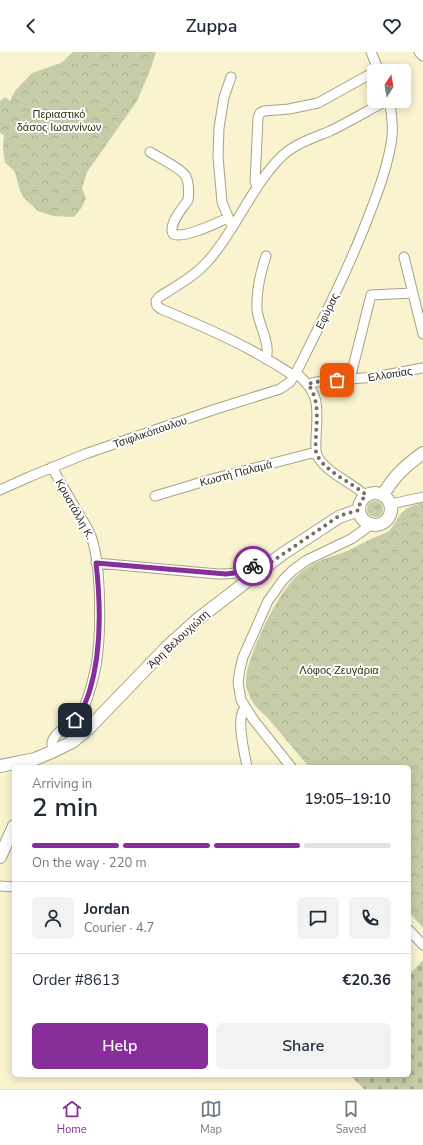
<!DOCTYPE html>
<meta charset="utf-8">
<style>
:root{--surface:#fff;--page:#f2f2f3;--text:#1f2937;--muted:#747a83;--line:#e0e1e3;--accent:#882e9a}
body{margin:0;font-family:"Nunito Sans",sans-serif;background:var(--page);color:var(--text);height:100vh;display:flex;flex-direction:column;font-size:15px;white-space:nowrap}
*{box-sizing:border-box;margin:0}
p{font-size:13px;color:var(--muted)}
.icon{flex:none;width:22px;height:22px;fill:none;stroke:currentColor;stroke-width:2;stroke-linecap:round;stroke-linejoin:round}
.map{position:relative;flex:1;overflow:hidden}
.side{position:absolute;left:12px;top:713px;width:399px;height:312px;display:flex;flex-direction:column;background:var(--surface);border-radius:6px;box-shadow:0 2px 10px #0003}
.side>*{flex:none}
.needle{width:26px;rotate:11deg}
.buttons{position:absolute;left:367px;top:12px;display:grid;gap:8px}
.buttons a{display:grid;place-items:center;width:44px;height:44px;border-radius:6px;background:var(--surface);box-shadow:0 2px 10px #0003;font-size:20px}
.pin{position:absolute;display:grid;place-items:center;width:34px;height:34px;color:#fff;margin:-17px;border-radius:8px;box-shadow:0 2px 6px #0006}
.courier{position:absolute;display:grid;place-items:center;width:40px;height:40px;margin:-20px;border:3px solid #882e9a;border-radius:50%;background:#fff;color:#222;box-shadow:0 1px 5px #0007}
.summary em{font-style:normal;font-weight:600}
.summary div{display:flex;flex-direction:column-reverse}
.summary{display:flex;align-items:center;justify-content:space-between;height:68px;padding:0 20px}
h1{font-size:26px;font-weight:600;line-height:30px}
.bar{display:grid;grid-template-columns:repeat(4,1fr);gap:6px 4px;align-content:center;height:48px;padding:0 20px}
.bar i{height:5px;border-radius:3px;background:var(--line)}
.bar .current{background:var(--accent)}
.bar p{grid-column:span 4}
.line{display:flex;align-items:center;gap:10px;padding:0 20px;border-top:1px solid var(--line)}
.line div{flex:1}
.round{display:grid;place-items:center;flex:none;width:42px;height:42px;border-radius:6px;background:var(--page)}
.primary-button{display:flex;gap:8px;margin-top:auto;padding:8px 20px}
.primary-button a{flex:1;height:46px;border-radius:6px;background:var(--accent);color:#fff;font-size:16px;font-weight:600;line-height:46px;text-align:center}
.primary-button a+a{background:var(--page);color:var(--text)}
header{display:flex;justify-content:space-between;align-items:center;height:52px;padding:0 20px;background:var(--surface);font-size:18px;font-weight:600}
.tabs{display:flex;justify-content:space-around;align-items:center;height:56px;border-top:1px solid var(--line);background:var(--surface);font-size:11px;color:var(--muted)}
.tabs a{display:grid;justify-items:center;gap:2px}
.tabs .current{color:var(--accent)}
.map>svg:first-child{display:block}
.grass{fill:url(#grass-tufts)}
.forest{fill:url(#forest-crowns)}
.cemetery{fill:url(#cemetery-stones)}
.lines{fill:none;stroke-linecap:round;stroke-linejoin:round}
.minor-casing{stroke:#a8a282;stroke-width:11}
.tertiary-casing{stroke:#a8a282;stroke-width:14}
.minor{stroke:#fff;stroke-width:9}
.tertiary{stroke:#fff;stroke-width:12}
.done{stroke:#74705c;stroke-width:4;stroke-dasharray:0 7.2}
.route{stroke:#882e9a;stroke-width:5}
.labels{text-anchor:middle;stroke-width:4;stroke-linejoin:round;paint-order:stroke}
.park-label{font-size:11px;fill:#2f3407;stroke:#fff}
.street-label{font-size:11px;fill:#2c2a1d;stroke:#fff}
</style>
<header><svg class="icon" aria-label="back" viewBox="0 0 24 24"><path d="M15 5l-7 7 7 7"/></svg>Zuppa<svg class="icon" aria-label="heart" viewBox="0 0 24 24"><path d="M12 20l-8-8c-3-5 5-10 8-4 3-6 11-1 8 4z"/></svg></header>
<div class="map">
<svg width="423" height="1037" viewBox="0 0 423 1037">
<defs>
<pattern id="grass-tufts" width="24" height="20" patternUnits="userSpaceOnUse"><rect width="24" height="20" fill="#c5cca7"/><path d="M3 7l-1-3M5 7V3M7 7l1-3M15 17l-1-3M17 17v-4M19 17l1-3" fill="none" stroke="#a9af8f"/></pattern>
<pattern id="forest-crowns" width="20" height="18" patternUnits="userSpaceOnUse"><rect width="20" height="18" fill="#c5cca7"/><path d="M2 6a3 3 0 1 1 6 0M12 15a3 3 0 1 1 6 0" fill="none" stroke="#a9af8f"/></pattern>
<pattern id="cemetery-stones" width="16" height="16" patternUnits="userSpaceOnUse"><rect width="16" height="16" fill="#c5cca7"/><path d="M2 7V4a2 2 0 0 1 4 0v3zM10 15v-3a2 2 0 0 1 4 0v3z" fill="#a9af8f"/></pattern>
</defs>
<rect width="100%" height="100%" fill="#f9f3d0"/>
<path class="grass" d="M367 457a8 8 0 1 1 16 0a8 8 0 1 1-16 0Z"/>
<path class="forest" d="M73,0H156L151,16L137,49L87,120L82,136L86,146L82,155L74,165L53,164L38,159L24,146L20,139L15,120L5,110L3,97L4,83L0,81V49L5,45L10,49L15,39L32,21L61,11Z
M423,451V876L409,860V715H309L266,664C256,657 247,644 246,631C244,611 274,550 288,534C293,527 300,520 308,515C319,508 330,505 342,501C350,498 358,493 367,489C374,485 382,483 389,479C394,474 396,468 400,463C406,455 414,453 423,451Z"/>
<path class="cemetery" d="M423,908V1037H364L350,1023H409V923Z"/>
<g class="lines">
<g class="minor-casing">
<path id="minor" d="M371,0L379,19
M419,0L423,4
M150,100C158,105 180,116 185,123C189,128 189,142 188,148C182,157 168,172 173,182C185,187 216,171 228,166
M258,134L255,130L258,66L260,61L264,59L289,57L318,51L374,20
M231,172L222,150L218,105L219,76L224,45L231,25
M404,205L423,282
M266,307C271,292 259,274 257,258C256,239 260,222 266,204
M296,321C322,343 317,356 316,387C316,393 315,400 318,405C328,422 351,430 365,443
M294,324C253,296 207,276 161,257L157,254L156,249L159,245C176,234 194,225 208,209C236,178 251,135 281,105C294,92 313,86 330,79C349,70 367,59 386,49
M350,327L371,243L412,241
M308,332L316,330L374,325L423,316
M52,415C59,429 68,443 76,457C81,466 87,474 91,484C102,514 102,592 94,623C91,636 87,650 81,661C74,673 44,682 54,699
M0,438L29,425L85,402L216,357L280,337L290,330L296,321C323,267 350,214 371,158C380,135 389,110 392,85C393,73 392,61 389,49
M155,444L212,427L316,400
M391,452L423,445
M96,511L218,522C224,522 229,522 235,521C243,518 253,510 261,517
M245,656C235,666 245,702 247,715
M291,715L253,667L241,648L238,630L240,617L243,605L268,549L283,528L293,518L307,508L351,487L371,473
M0,834L14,835
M409,878L423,893"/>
</g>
<g class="tertiary-casing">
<path id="tertiary" d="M359 457a16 16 0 1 1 32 0a16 16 0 1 1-32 0Z
M383,443C394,424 405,414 423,401
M0,714L35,707L54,699L72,690L89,676L167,595L198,567L281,503L339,465L359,458
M0,805L14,774"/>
</g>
<use href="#minor" class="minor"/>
<use href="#tertiary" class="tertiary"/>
</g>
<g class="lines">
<path class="done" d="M253,514H256L261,517L339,464L359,458L360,450L366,443C352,430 322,419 316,400C314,377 323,353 308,332L316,330L337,328"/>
<path class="route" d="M75,668C83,660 85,651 89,641C102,599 101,554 96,511L226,522L234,521L253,514"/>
</g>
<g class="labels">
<g class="park-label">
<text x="59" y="66">Περιαστικό<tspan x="59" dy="13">δάσος Ιωαννίνων</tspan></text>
<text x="339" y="622">Λόφος Ζευγάρια</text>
</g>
<g class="street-label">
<text transform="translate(327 259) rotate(-64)" y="4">Εφύρας</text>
<text transform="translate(390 322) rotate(-9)" y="4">Ελλοπίας</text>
<text transform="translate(150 380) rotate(-19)" y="4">Τσιφλικόπουλου</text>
<text transform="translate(236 421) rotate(-15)" y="4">Κωστή Παλαμά</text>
<text transform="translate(75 457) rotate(61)" y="4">Κρυστάλλη Κ.</text>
<text transform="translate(178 587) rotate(-43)" y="4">Άρη Βελουχιώτη</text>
</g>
</g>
</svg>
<div class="buttons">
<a><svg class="needle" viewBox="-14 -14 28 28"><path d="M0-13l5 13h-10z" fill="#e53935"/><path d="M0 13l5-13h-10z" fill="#747a83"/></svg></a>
</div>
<div class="pin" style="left:337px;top:328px;background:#ea580c"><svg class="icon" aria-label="bag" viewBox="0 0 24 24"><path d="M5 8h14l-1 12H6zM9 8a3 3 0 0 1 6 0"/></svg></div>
<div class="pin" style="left:75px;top:668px;background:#1f2937"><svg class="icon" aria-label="home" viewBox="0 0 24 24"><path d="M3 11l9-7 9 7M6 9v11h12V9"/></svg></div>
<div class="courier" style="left:253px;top:514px"><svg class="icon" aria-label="bike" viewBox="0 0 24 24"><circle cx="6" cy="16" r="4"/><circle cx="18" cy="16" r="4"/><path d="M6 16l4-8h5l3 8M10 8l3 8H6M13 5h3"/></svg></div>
<section class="side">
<div class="summary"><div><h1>2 min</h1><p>Arriving in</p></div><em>19:05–19:10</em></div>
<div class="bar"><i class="current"></i><i class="current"></i><i class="current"></i><i></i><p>On the way · 220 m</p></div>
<div class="line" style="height:72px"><a class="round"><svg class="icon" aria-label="person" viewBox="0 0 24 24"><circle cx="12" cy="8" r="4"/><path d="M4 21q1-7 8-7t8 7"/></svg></a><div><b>Jordan</b><p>Courier · 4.7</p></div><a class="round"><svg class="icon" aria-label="chat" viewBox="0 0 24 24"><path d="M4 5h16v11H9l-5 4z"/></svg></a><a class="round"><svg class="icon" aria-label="phone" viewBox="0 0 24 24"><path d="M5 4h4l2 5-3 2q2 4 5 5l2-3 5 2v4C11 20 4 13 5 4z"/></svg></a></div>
<div class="line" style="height:52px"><div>Order #8613</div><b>€20.36</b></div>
<div class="primary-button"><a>Help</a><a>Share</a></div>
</section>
</div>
<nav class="tabs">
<a class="current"><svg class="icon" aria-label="home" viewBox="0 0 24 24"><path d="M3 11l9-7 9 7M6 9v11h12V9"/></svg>Home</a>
<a><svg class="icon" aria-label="map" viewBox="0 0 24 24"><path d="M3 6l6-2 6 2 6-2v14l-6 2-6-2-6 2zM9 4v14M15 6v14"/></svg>Map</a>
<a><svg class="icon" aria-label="saved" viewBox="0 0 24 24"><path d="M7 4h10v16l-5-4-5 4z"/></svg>Saved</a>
</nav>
